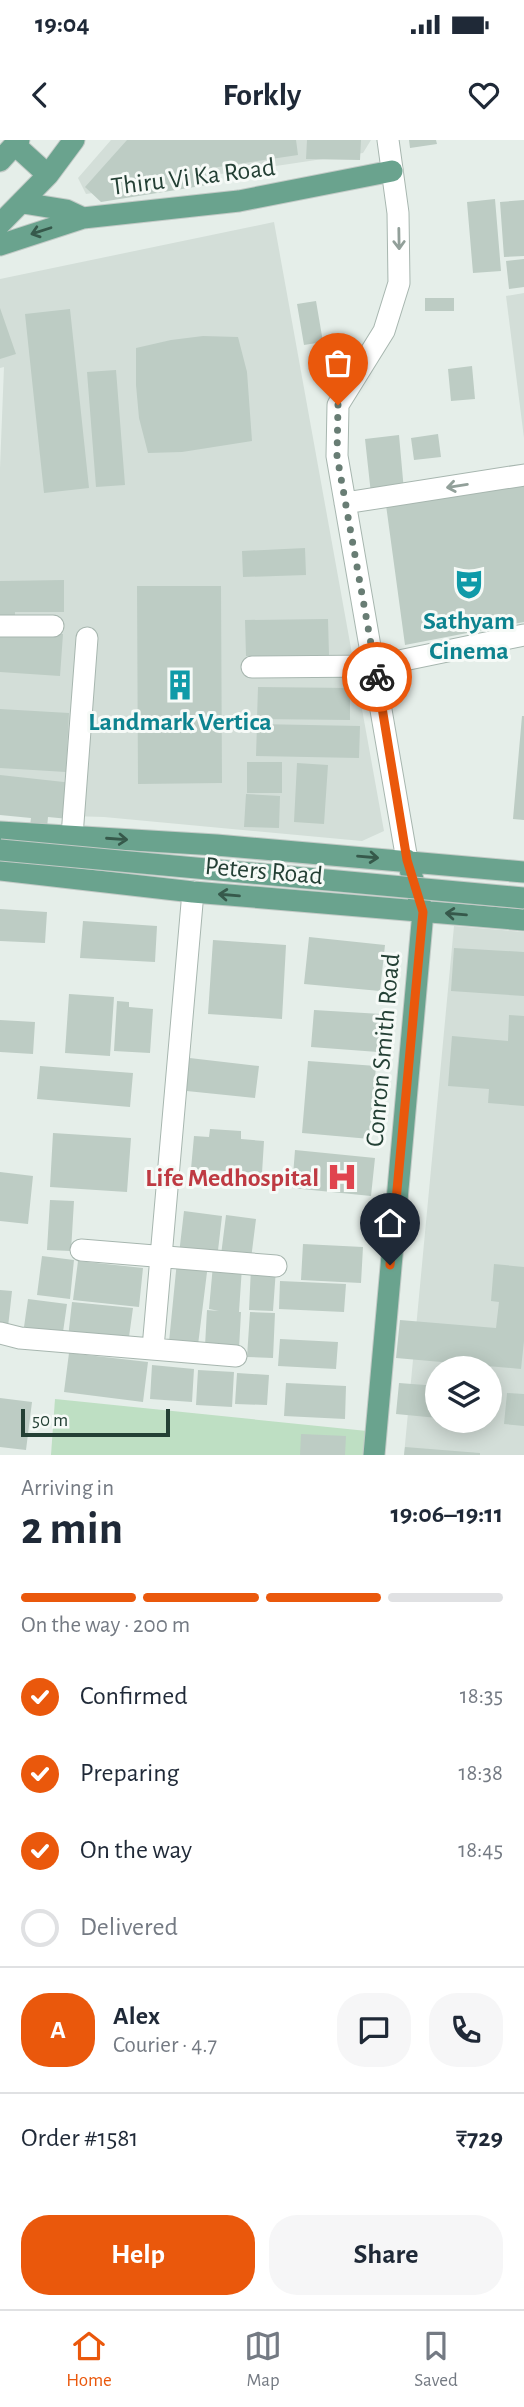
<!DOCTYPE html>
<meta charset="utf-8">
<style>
:root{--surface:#fff;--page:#f6f6f7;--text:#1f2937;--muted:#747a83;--line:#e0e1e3;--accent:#ea580c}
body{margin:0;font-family:"Alegreya Sans",sans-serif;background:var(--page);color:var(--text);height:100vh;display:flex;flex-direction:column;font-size:26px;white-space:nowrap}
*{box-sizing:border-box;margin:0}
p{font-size:23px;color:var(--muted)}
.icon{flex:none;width:38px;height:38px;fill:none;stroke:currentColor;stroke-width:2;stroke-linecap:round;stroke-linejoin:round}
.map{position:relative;height:1315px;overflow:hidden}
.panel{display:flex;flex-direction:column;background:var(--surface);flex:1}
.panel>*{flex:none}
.controls{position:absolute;left:425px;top:1216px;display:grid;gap:14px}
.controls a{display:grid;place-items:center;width:77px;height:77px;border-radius:50%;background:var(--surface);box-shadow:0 4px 18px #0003;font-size:35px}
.scale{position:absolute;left:21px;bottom:18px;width:149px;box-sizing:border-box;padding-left:7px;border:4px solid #244035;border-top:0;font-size:19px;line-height:24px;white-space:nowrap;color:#244035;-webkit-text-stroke:5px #f6faf7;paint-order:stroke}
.pin{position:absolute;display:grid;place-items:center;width:60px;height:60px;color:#fff;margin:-72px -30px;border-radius:50% 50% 50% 0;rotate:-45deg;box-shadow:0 0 7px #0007}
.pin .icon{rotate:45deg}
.courier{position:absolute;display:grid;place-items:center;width:70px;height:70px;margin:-35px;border:5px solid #ea580c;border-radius:50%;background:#fff;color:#222;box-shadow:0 2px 9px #0007}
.head em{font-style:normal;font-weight:600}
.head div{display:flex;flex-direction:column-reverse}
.head{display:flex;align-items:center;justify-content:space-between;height:119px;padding:0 21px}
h1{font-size:46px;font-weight:600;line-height:52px}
.bar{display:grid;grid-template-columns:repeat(4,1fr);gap:10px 7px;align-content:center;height:84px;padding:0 21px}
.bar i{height:9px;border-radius:5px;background:var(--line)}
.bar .current{background:var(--accent)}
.bar p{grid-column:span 4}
.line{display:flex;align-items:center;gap:18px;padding:0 21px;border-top:2px solid var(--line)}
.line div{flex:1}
.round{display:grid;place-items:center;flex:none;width:74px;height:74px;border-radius:28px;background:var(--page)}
ol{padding:0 21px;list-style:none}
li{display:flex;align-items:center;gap:21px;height:77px}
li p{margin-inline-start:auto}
li .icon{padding:7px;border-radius:50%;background:var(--accent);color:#fff;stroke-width:4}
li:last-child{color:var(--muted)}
li i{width:38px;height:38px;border:4px solid var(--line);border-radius:50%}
.button{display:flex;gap:14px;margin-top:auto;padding:14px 21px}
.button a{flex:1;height:80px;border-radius:28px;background:var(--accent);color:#fff;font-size:28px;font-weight:600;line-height:80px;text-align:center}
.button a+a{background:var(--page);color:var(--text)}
.status{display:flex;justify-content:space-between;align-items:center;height:49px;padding:0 35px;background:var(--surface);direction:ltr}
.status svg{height:19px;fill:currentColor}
header{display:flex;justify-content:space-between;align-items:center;height:91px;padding:0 21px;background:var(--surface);font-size:32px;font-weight:600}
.menu{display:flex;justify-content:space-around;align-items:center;height:98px;border-top:2px solid var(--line);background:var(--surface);font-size:19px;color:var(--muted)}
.menu a{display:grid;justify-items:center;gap:4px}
.menu .current{color:var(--accent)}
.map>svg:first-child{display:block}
.built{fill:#d3ded8;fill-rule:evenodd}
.green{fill:#bedfc3}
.building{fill:#bdccc4}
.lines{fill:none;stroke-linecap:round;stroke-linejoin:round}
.minor-casing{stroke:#a7b6af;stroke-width:23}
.major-casing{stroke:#c2cac6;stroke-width:23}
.minor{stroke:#fff;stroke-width:21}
.major{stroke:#6aa38e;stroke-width:21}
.major-bridge-casing{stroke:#c2cac6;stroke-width:23;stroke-linecap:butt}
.major-bridge{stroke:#6aa38e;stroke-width:21}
.oneway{stroke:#36594b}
.oneway2{stroke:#92a09a}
.done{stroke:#687d74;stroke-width:7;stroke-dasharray:0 12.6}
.route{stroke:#ea580c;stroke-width:9}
.labels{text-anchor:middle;stroke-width:6;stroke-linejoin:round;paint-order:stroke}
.street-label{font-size:26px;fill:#244035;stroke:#f6faf7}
.culture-label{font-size:26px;font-weight:bold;fill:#0d838f;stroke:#f6faf7}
.health-label{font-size:26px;font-weight:bold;fill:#be3a42;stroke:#f6faf7;text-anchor:end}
</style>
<div class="status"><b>19:04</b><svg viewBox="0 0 49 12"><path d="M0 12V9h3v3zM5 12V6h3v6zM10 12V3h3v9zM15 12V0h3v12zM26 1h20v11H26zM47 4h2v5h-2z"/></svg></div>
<header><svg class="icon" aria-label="back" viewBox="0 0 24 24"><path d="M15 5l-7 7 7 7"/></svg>Forkly<svg class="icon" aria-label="heart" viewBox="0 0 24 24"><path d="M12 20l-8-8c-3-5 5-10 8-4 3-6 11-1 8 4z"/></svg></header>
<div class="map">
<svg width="524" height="1315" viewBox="0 0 524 1315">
<rect width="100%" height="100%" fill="#e5eee9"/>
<path class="built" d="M111,0H371L363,13L86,54L78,38Z
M274,82L384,691L362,701L104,677L0,674V328L4,227L0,228V139Z
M524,153V298L506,156Z
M454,786L524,792V1315H404ZM438,1228H490V1281H438Z"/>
<path class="green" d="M55,1259L367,1291L365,1315H51Z"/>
<path class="building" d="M127,0H296L298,15L205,29L207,45L101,62L85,47Z
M307,0H361L360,20L306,19Z
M409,0H436L437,4L410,8Z
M495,59L501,131L473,133L467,62Z
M524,60V116L504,117L500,62Z
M524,119V147L509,149L506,121Z
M425,158H454V171H425Z
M316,161L323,202L304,205L297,164Z
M0,168L16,214L0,219Z
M70,169L89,348L44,353L25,174Z
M203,196L238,197L247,232L252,301L182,312L148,313L139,278L136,245V208L171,200Z
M472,226L475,259L451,261L448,229Z
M116,230L125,345L96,347L87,232Z
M438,294L441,317L414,320L411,298Z
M399,295L404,351L371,354L365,299Z
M524,344V482L405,505L386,365Z
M305,408L306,435L243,437L242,411Z
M64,440V472H15V476H0V441Z
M137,446H221L222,643L138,644Z
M328,479L329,515L246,516L245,480Z
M0,491L63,494L60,536L0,532Z
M258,547L350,548V580L257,579Z
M0,569L69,573L66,632L0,628Z
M522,576H524V680L513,679Z
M257,584L360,586L359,618L256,616Z
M247,622H282V653H247Z
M297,623L328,625L324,684L294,682Z
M0,635L73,643L69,679L48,677L47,688L30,686L31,678L0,675Z
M246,654L280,656L279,688L244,687Z
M0,769L47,772L45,803L0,801Z
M83,781L157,786L155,822L80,818Z
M309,797L385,805L380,851L304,844Z
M213,800L286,805L282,879L208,874Z
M454,808L524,812V856L451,851Z
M69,854L114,857L110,916L65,913Z
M117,861L129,862V867L153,869L150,913L114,911Z
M314,870L381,874L378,912L311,907Z
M509,875L524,876V966L488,963L489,949L448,946L452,896L508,901Z
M0,880L35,882L33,914L0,912Z
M181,917L259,926L255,958L177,950Z
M308,921L376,926L370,999L302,993Z
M40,926L133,933L130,967L37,959Z
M210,989L241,991V999L264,1001L262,1033L191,1029L194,996L209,997Z
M53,993L131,998L127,1052L50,1047Z
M295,1010L375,1018L371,1056L292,1048Z
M0,1032L33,1036L28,1084L0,1081Z
M50,1060L74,1061L71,1111L47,1110Z
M184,1071L222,1076L217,1119L179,1114Z
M226,1075L256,1079L251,1119L221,1115Z
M303,1104L363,1107L361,1143L301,1140Z
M42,1116L74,1120L70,1159L37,1155Z
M78,1121L143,1128L139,1167L73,1160Z
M177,1121L208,1124L198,1205L169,1202Z
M494,1124L524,1127V1201L521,1229L396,1218L400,1180L496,1188L499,1162L491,1161Z
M213,1125L242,1127L239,1172H241L239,1209L205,1206L207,1170L219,1171L209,1169Z
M251,1128L276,1129L273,1171L249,1170Z
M280,1141L346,1144L344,1172L279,1169Z
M0,1150L12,1151L8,1187L0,1186Z
M28,1159L67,1164L62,1199L23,1194Z
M72,1162L133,1168L128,1204L68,1198Z
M250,1172L275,1173L273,1218L247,1217Z
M280,1199L338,1202L336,1229L278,1226Z
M69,1213L148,1222L143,1262L64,1252Z
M152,1225L194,1229L192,1262L150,1259Z
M198,1230L234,1232L232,1267L196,1265Z
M237,1233L269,1235L267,1265L235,1264Z
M286,1243L346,1246L345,1279L284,1276Z
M399,1243L438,1246V1278L396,1274Z
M507,1253L524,1254V1286L504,1284Z
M0,1258L32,1262L26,1310L0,1307Z
M301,1294L346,1296L345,1315H300Z
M405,1307L480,1313V1315H404Z"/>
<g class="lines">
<g class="minor-casing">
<path id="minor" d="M388,0L398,73L399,143L384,191L338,265L337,316L407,720
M345,363L524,335
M0,486H53
M252,527L375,526L524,495
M72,696L87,498
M81,1110L276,1126
M0,1193L20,1198L236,1216
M153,1208L193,752"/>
</g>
<g class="major-casing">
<path id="major" d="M15,5L48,35
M0,21L19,0
M23,63L66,70L83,78
M0,84L48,35L74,0
M0,105L83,78L239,61L392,31
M0,692L216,705L524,732
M0,730L193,752L524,780
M374,1315L423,772L407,720"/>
</g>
<use href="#minor" class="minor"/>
<use href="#major" class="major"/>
<g class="major-bridge-casing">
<path id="major-bridge" d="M0,710L524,758"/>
</g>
<use href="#major-bridge" class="major-bridge"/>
</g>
<defs><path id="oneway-shaft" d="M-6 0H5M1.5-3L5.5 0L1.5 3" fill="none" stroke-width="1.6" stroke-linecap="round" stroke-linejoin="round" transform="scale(1.75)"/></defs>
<g class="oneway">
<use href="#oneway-shaft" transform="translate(41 91) rotate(162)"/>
<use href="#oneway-shaft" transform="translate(117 699) rotate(4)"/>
<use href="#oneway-shaft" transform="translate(368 717) rotate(5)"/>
<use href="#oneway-shaft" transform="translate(229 755) rotate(-175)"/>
<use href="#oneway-shaft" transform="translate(456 774) rotate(-175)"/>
</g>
<g class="oneway2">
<use href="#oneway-shaft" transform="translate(399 99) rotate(89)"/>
<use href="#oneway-shaft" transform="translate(457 346) rotate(171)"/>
</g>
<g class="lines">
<path class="done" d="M338,265L337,316L377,537"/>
<path class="route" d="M377,537L407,720L423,772L390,1125"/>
</g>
<defs>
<g id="theatre-bare" transform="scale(2.415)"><path d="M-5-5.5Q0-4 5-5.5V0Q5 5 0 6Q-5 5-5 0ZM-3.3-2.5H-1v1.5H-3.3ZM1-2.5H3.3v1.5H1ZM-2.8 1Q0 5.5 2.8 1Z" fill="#0f9aa8" stroke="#f6faf7" stroke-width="2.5" paint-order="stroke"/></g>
<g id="building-bare" transform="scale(2.415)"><path d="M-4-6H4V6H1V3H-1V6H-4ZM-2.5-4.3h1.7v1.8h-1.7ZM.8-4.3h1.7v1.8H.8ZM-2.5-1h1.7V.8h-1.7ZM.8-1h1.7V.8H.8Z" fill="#0f9aa8" stroke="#f6faf7" stroke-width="2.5" paint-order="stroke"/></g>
<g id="hospital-bare" transform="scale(2.415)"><path d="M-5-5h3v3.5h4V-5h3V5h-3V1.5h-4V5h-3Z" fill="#e0444e" stroke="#f6faf7" stroke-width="2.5" paint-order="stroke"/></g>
</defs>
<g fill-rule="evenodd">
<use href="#theatre-bare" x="469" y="444"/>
<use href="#building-bare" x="180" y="545"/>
<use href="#hospital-bare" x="342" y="1037"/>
</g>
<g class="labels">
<g class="street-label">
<text transform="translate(193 36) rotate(-7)" y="9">Thiru Vi Ka Road</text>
<text transform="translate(264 730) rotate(5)" y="9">Peters Road</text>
<text transform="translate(382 910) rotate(-85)" y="9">Conron Smith Road</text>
</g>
<g class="culture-label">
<text x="469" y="489">Sathyam<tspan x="469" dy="30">Cinema</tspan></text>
<text x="180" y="590">Landmark Vertica</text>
</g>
<g class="health-label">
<text x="319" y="1046">Life Medhospital</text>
</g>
</g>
</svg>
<div class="controls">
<a><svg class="icon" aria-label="layers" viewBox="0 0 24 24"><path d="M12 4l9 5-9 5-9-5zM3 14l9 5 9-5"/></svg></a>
</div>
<div class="scale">50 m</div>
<div class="pin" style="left:338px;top:265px;background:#ea580c"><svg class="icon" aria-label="bag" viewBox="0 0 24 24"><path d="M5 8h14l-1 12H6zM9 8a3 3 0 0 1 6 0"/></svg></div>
<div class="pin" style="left:390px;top:1125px;background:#1f2937"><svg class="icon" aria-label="home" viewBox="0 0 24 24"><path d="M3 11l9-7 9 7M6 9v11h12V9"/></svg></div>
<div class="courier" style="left:377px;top:537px"><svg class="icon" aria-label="bike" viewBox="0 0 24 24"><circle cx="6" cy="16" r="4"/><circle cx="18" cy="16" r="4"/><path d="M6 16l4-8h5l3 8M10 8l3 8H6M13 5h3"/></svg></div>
</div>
<section class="panel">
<div class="head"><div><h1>2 min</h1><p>Arriving in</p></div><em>19:06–19:11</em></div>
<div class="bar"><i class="current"></i><i class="current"></i><i class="current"></i><i></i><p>On the way · 200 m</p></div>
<ol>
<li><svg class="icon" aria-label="check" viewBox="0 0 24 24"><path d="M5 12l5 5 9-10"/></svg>Confirmed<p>18:35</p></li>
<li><svg class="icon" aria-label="check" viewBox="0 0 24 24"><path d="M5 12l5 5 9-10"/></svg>Preparing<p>18:38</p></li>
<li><svg class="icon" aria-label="check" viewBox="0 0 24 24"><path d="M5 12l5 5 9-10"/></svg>On the way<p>18:45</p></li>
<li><i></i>Delivered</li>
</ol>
<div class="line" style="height:126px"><b class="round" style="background:var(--accent);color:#fff">A</b><div><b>Alex</b><p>Courier · 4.7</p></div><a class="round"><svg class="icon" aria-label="chat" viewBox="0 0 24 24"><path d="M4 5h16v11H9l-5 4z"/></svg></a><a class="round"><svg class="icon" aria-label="phone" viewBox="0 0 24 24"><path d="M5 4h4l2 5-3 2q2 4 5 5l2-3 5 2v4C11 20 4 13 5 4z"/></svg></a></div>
<div class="line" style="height:91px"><div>Order #1581</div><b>₹729</b></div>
<div class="button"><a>Help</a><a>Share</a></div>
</section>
<nav class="menu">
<a class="current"><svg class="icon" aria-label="home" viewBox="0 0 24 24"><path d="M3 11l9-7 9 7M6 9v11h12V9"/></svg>Home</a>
<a><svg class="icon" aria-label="map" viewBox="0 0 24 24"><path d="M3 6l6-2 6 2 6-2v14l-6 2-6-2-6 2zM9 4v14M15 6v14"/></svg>Map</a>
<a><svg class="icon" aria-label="saved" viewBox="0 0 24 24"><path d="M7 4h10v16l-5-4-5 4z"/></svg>Saved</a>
</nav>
